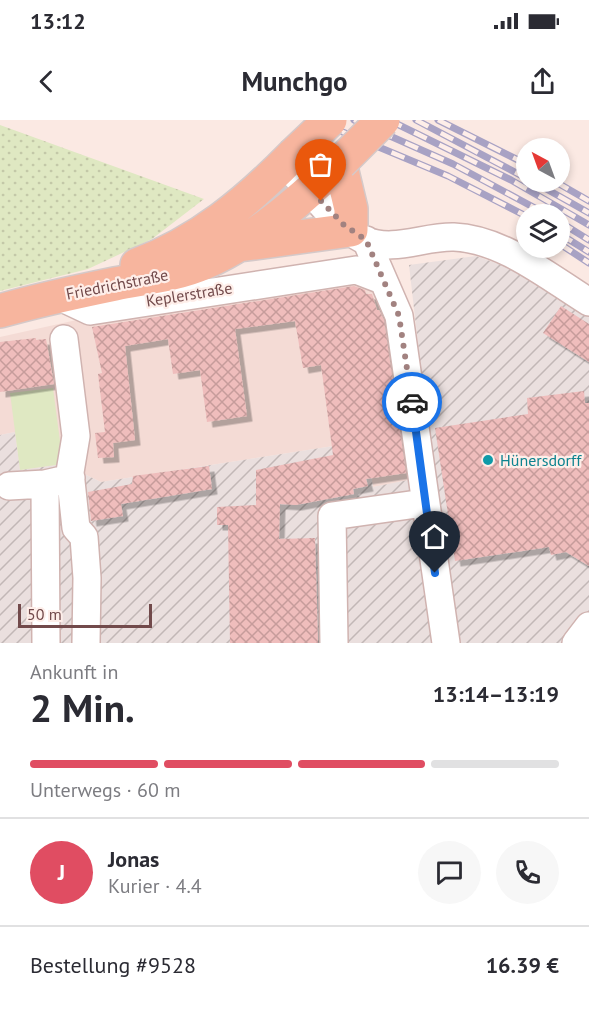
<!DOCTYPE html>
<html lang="de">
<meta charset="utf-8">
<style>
:root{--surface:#fff;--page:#f7f7f7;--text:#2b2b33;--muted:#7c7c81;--line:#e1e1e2;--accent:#e04d62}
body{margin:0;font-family:"PT Sans",sans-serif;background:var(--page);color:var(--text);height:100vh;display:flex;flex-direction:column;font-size:22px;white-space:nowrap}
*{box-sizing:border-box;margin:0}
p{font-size:20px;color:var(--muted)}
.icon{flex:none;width:33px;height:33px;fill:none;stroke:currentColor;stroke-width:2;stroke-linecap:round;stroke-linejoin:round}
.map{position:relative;height:523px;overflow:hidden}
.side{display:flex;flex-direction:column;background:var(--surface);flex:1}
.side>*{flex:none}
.needle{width:39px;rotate:319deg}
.buttons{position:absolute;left:516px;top:18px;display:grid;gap:12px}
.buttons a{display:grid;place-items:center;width:54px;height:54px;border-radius:50%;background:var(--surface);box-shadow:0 3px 9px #0003;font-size:30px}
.scale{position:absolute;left:18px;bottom:15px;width:134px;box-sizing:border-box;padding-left:6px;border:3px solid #724a4b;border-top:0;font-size:16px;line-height:21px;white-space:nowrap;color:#724a4b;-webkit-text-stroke:4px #feeee9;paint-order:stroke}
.pin{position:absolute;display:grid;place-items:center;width:51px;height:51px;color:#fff;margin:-62px -26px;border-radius:50% 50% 50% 0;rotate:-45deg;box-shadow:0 0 6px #0007}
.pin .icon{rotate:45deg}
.courier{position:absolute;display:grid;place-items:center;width:60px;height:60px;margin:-30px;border:4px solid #1a73e8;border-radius:50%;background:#fff;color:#222;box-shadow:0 2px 8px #0007}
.summary em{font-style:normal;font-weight:700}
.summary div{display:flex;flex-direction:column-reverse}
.summary{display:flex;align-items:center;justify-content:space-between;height:102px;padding:0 30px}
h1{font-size:39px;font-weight:700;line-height:45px}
.bar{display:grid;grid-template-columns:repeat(4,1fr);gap:9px 6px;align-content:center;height:72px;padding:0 30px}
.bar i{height:8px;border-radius:4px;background:var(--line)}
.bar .on{background:var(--accent)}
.bar p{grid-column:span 4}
.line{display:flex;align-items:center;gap:15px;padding:0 30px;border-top:2px solid var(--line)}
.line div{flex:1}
.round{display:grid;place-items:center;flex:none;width:63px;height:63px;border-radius:32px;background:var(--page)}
.status{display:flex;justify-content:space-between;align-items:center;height:42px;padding:0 30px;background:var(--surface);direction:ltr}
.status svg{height:16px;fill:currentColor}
header{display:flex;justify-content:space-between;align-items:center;height:78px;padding:0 30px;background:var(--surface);font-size:27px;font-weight:700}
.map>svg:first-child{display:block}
.residential{fill:#f4dbd5}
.industrial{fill:url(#industrial-furrows)}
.grass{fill:url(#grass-dots)}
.garden{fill:#dfe8c2}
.building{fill:url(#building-cross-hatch);filter:url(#shadow)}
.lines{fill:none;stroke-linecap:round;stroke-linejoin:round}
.minor-casing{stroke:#d0b3b0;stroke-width:30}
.major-casing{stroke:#d5c9c9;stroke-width:36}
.minor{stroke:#fff;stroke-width:27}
.major{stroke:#f7b59e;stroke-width:33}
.rail-casing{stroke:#a8a2c4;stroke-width:7}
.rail{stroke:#feeee9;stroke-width:4.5;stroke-dasharray:14;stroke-linecap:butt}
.major-bridge-casing{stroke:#d5c9c9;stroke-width:36;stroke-linecap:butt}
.major-bridge{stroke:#f7b59e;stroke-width:33}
.done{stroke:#a28280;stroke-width:6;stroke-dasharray:0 10.8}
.route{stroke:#1a73e8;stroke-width:8}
.culture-dot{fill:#0f9aa8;stroke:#feeee9;stroke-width:2}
.labels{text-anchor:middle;stroke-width:4.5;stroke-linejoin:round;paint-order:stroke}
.street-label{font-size:16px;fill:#724a4b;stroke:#feeee9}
.culture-label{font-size:16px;fill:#0d838f;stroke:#feeee9;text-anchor:start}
</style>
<div class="status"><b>13:12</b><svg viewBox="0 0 49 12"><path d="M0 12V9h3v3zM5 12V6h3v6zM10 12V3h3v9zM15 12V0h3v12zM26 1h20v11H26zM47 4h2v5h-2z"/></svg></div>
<header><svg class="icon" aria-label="back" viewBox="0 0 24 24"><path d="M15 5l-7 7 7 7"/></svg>Munchgo<svg class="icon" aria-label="share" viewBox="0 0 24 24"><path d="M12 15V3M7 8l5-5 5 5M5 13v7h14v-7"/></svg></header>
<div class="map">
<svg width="589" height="523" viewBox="0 0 589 523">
<defs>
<pattern id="industrial-furrows" width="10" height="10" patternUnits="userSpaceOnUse" patternTransform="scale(1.5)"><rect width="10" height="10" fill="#eadfde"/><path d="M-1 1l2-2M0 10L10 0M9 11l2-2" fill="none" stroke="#c2b7b6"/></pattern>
<pattern id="grass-dots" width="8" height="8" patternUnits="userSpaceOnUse" patternTransform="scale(1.5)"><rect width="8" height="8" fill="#dfe8c2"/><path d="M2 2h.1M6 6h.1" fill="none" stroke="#c3c8a8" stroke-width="1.8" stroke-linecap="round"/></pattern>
<pattern id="building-cross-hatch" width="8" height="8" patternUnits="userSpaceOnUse" patternTransform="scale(1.5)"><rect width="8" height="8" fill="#efbdbc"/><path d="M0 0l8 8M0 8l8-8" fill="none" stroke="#c69c9b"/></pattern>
<filter id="shadow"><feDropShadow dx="5.5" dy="5.5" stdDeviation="0" flood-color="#0004"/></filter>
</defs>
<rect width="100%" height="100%" fill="#fbe9e3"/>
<path class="residential" d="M347,140L384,180L415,360L373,367L366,321L101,362L63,344L20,350L15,312L0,315V217Z"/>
<path class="industrial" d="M476,136L510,148L589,195V523H0V315L15,312L20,350L63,344L101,362L366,321L373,367L433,355L409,145Z"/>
<path class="grass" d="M0,5L204,79L152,119L88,149L0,171Z"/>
<path class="garden" d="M53,268L63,344L20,350L10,273Z"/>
<path class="building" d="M354,166L365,170L366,174H372L377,190H379L384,200L406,353L366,359L368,366L353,369L354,374L296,385L280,384L279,419L315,418L318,523H230L228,405H217V387L256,385V350L333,335L321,245L303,248L295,201L235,209L247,296L207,302L200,250L173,254L168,219L125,226L135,320L113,323L114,337L98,338L95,313L105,312L98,254L102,253L92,207Z
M561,186L589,204V242L543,213Z
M36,218V220L46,219L54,264L0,272V222Z
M584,271L585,283H589V446L566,432L551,435L549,427L455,441L435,308L528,294L527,278Z
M209,346L212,369L121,384L123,396L91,401L88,372L132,364L133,356Z"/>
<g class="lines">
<g class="minor-casing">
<path id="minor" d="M285,44C306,66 337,107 364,120C393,133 424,116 454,117C503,119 550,158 589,182
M366,120L399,196L446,523
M56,175L90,191L356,150L382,160
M64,219L76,316L70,352L76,408L84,417L87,458L86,523
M9,366L45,364
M46,523L45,364L71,358
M334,523L332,396L424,383
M576,523L589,506"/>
</g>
<g class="major-casing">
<path id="major" d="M137,145C199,122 247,82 293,35
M0,191C38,180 76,172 115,164C145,158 177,155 204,143C255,121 299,81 340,43L351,89V110L239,125"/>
</g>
<use href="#minor" class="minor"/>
<use href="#major" class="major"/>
<g class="rail-casing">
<path id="rail" d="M314,0L448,56L526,96
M354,0L453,44L546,94
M389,0L511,60L589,105
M416,0L526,58
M438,0L526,44
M534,62L589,93
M556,62L589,81
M560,102L589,120
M560,114L589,132
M560,124L589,143"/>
</g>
<use href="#rail" class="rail"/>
<g class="major-bridge-casing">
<path id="major-bridge" d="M293,35L330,0
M340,43L383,0"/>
</g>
<use href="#major-bridge" class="major-bridge"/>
</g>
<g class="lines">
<path class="done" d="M321,81L344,105L366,120L399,196L412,282"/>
<path class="route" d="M412,282L435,453"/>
</g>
<circle class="culture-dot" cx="488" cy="340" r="6"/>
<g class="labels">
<g class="street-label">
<text transform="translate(117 164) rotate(-11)" y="6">Friedrichstraße</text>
<text transform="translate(189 174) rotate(-9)" y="6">Keplerstraße</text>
</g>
<g class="culture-label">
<text x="500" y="346">Hünersdorff</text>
</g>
</g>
</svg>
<div class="buttons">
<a><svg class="needle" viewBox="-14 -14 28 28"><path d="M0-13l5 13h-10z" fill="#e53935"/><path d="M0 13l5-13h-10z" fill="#7c7c81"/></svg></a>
<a><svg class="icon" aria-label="layers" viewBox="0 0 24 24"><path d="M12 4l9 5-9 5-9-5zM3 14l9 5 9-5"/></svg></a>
</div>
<div class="scale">50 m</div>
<div class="pin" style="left:321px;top:81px;background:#ea580c"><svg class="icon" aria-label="bag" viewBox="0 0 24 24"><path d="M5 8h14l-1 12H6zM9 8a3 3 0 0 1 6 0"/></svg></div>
<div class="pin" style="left:435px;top:453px;background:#1f2937"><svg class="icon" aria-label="home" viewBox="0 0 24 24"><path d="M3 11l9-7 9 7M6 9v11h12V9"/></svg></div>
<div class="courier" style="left:412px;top:282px"><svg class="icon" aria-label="car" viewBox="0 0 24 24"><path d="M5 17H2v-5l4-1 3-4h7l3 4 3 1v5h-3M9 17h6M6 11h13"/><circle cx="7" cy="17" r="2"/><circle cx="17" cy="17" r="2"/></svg></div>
</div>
<section class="side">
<div class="summary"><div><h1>2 Min.</h1><p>Ankunft in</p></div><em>13:14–13:19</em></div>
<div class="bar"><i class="on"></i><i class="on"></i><i class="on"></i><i></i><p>Unterwegs · 60 m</p></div>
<div class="line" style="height:108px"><b class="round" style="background:var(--accent);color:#fff">J</b><div><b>Jonas</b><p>Kurier · 4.4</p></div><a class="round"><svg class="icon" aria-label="chat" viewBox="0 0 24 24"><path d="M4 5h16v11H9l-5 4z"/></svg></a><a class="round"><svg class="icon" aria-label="phone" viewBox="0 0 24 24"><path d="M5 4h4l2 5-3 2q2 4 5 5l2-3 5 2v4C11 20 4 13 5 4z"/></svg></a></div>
<div class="line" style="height:78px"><div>Bestellung #9528</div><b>16.39 €</b></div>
</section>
